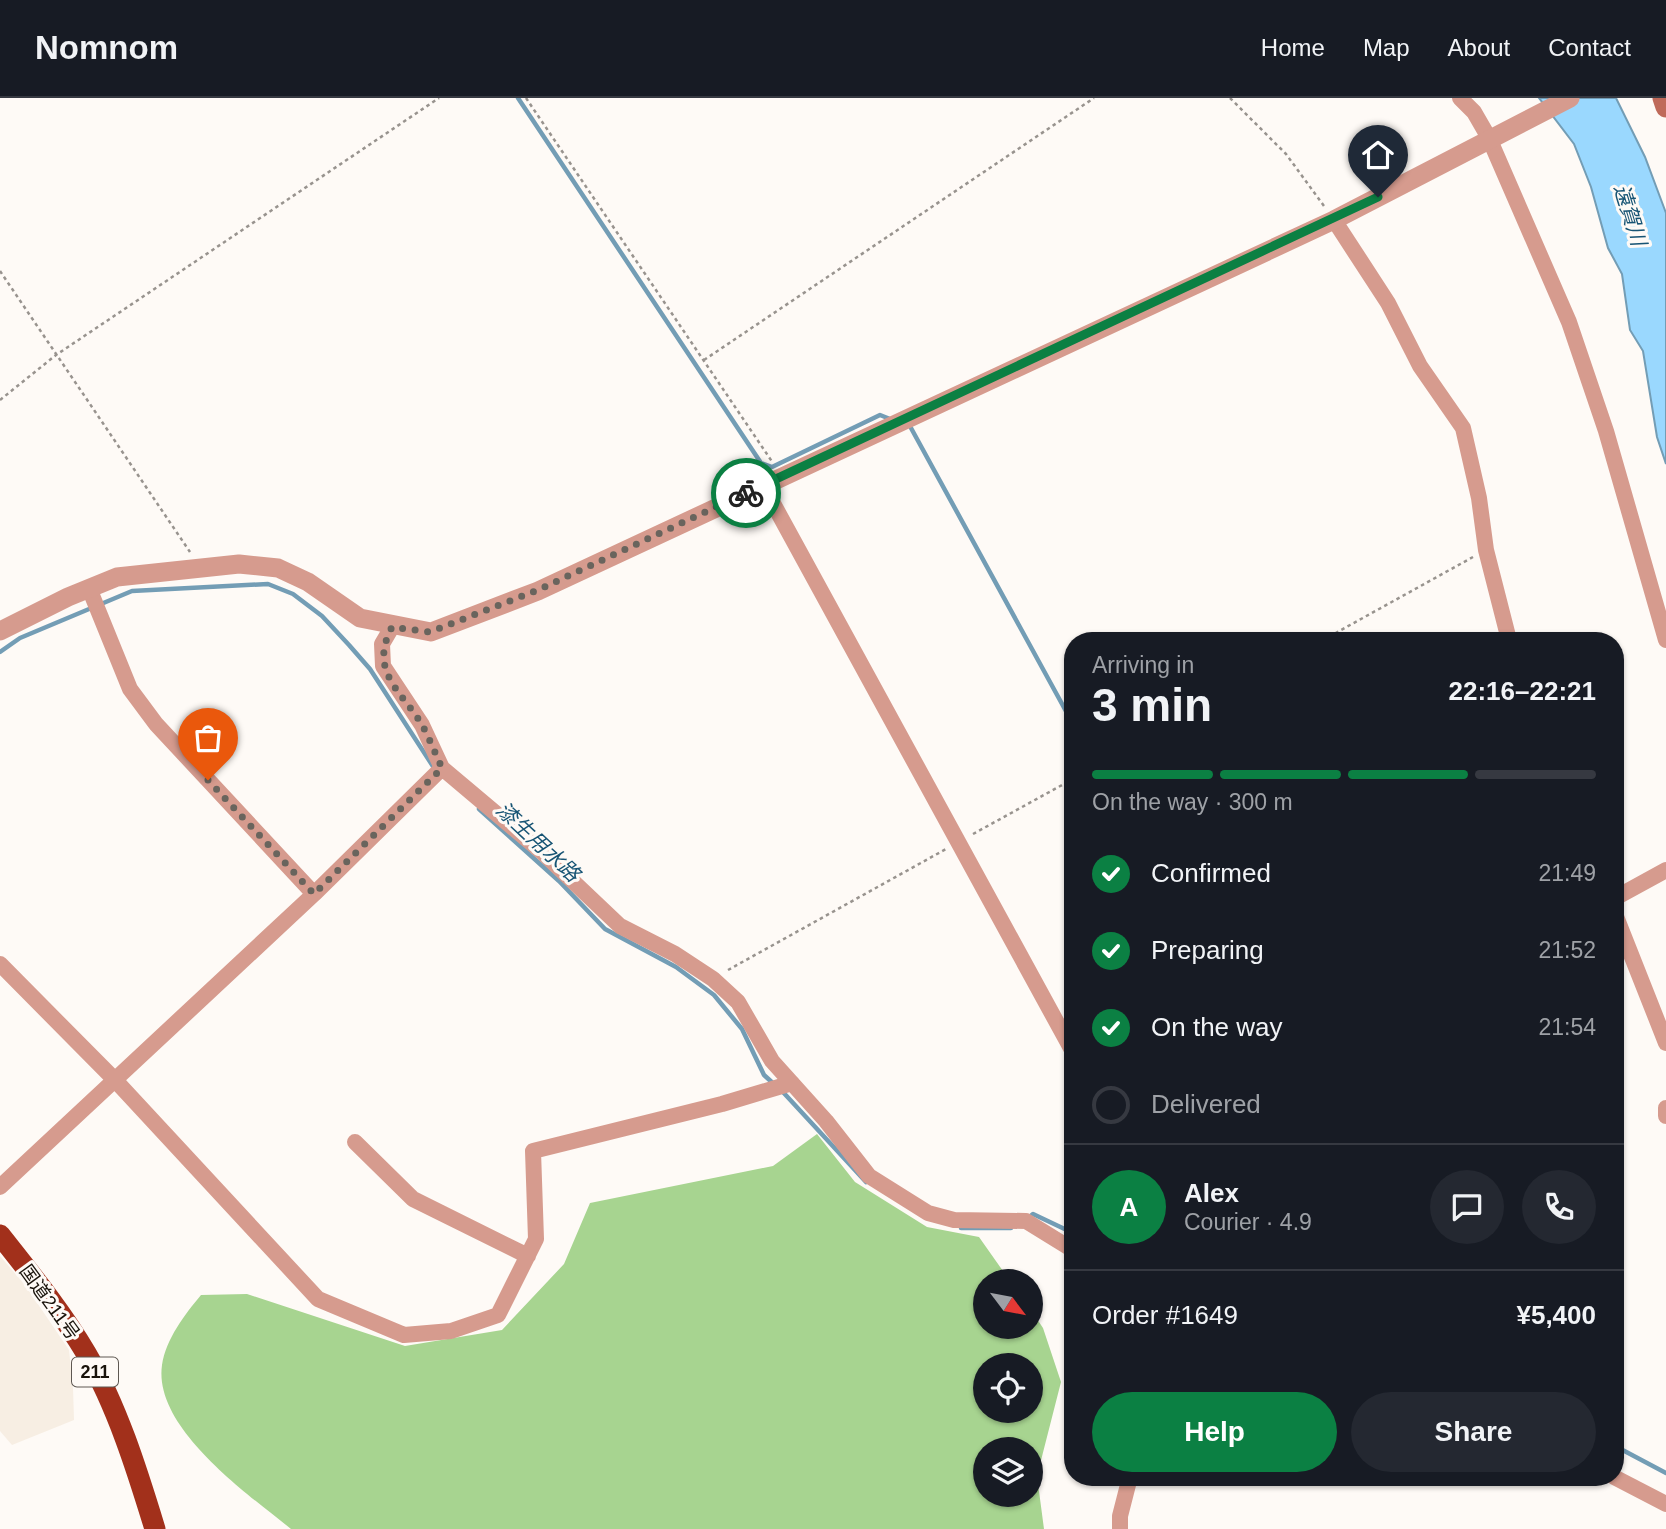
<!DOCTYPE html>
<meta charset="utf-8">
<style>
:root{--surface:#171b24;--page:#242831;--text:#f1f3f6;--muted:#9ea1a6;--line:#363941;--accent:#0b8043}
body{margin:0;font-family:Arial,"Noto Sans JP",sans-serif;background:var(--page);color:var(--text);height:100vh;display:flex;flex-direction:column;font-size:26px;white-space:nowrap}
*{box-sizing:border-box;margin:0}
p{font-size:23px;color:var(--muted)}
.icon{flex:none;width:38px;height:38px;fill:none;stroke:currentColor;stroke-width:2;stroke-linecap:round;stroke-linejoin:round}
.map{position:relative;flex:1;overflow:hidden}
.sheet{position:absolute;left:1064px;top:534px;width:560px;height:854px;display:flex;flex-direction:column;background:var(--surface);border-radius:28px;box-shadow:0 2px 5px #0004}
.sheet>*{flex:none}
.needle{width:46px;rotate:122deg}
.buttons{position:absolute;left:973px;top:1171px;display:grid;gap:14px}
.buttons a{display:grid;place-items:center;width:70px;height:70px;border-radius:50%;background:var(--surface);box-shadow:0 2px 5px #0004;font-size:35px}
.pin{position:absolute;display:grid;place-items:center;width:60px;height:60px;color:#fff;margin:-72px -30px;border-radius:50% 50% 50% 0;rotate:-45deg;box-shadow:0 0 7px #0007}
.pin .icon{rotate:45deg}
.courier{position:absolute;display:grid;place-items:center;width:70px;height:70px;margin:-35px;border:5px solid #0b8043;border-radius:50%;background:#fff;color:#222;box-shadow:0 2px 9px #0007}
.summary em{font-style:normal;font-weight:800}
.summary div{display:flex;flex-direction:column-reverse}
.summary{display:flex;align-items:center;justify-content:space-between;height:119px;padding:0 28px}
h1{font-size:46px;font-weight:800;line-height:52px}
.bar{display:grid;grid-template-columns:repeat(4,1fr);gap:10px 7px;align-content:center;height:84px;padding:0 28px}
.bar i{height:9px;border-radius:5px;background:var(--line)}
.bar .selected{background:var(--accent)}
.bar p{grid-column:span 4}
.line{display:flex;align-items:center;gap:18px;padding:0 28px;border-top:2px solid var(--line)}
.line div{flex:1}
.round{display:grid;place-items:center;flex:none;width:74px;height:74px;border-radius:37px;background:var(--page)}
ol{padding:0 28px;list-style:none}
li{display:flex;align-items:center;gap:21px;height:77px}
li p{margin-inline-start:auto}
li .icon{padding:7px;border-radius:50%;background:var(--accent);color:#fff;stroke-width:4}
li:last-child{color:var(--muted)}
li i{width:38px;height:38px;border:4px solid var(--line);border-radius:50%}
.cta{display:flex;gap:14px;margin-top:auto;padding:14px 28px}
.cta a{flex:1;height:80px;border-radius:42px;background:var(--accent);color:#fff;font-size:28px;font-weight:800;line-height:80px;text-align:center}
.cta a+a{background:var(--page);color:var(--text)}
header{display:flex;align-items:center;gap:42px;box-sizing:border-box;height:98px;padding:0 35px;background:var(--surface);border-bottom:2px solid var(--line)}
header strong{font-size:33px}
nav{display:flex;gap:38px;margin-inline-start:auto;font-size:24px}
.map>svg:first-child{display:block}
.built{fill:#f7eee3}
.forest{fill:#a7d490;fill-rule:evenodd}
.water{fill:#9ad8fe;stroke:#739db5;stroke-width:2}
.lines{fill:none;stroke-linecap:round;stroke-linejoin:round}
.stream{stroke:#739db5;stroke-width:4.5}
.path{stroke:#98938e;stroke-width:2.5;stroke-dasharray:3.5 3.5;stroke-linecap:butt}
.minor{stroke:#d69b8e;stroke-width:16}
.tertiary{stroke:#d69b8e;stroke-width:19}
.secondary{stroke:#bf6a5a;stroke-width:21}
.trunk{stroke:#a2301b;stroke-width:21}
.done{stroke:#69645d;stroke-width:7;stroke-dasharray:0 12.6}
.route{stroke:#0b8043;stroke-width:9}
.labels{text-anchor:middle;stroke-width:6;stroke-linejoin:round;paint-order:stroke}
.shield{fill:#fefaf6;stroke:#5e5852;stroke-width:2}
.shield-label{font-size:18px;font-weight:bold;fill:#19130b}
.street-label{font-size:19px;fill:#19130b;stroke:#fefaf6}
.water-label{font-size:21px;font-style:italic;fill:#175474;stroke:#fefaf6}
</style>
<header>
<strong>Nomnom</strong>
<nav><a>Home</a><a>Map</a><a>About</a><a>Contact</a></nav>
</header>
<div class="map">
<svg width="1666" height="1431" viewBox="0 0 1666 1431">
<rect width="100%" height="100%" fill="#fefaf6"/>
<path class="built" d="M0,1158L25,1187L69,1252L73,1290L74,1322L12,1347L0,1333Z"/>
<path class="forest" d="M817,1036L855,1084L927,1129L979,1139L1010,1183H985V1228H1031V1212L1043,1230L1061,1284L1037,1378L1044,1431H291C248,1396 153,1330 162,1267C166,1241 185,1216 201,1197L247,1196L405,1248L502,1232L564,1166L590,1105L773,1068ZM985,1267H1031V1312H985ZM985,1351H1031V1396H985Z"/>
<path class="water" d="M1539,0H1616L1645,59L1666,115V366L1657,339L1643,253L1630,232L1622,176L1608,150L1591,89L1574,46Z"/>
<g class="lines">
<path class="stream" d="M518,0L761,365L772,369L880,317L890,321
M911,330L1073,626
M0,554L20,540L132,493L268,486L293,496L322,518L349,547L370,571L436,673
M479,711L559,783L605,831L676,869L714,897L742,931L764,977L775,987
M782,993L866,1084
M1027,1121L1033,1116L1073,1135
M961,1130H1011
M1615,1348L1666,1375"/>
<path class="path" d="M526,0L773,365
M1230,0L1286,56L1324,108
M0,173L190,454
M704,262L1094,0
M0,302L56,257L439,0
M1323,542L1473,459
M973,736L1073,681
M728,872L946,751"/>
<path class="minor" d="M1460,0L1474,14L1489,40L1569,224L1606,333L1666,542
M1334,122L1388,205L1420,268L1463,330L1479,400L1486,452L1509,542
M763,387L1073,954
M89,490L130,591L156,626L314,796
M392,529L382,546L383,568L422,627L442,670L543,755L620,828L675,856L713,881L738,904L772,963L826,1023L869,1078L928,1115L954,1122L1026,1123L1073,1152
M1615,800L1666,772
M1615,816L1666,945
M0,866L115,982L318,1201L404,1237L451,1233L498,1217L536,1141L533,1053L722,1006L792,985
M1666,1010V1018
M355,1044L413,1101L528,1158
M0,1089L314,796L442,670
M1614,1379L1666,1406
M1120,1431V1418L1130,1379"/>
<path class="tertiary" d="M0,533L68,499L117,479L239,466L278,470L308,484L360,520L431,534L538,493L1334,122L1570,0"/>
<path class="secondary" d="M1663,0L1666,9"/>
<path class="trunk" d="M0,1137C30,1175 61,1213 86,1255C117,1308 137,1372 155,1431"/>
</g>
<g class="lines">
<path class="done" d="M208,682L314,796L442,670C435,655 429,639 421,625C399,591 369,572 392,529L430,534L538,492L746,395"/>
<path class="route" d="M746,395L1378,99"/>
</g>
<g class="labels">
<rect class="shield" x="72" y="1259.5" width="46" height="29" rx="5"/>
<g class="shield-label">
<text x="95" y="1280">211</text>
</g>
<g class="street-label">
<text transform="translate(50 1204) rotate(54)" y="7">国道211号</text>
</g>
<g class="water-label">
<text transform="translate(1630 117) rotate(73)" y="7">遠賀川</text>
<text transform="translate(538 744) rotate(43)" y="7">漆生用水路</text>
</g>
</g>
</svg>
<div class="buttons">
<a><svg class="needle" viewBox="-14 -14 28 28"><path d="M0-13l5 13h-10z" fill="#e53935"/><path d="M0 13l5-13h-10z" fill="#9ea1a6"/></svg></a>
<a><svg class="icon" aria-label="locate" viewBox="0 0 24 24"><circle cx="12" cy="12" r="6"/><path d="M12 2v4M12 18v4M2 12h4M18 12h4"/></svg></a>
<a><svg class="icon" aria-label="layers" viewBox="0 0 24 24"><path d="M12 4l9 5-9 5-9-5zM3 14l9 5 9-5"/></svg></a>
</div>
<div class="pin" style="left:208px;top:682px;background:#ea580c"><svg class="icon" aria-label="bag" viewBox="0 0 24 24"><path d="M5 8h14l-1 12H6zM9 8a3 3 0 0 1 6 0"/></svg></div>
<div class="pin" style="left:1378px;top:99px;background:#1f2937"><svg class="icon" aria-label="home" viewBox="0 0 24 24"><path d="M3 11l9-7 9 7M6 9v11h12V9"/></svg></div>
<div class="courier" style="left:746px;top:395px"><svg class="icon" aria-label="bike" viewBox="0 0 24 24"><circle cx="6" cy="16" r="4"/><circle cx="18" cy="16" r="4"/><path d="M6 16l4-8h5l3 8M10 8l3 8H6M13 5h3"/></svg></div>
<section class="sheet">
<div class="summary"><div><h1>3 min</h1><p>Arriving in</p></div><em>22:16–22:21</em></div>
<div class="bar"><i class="selected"></i><i class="selected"></i><i class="selected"></i><i></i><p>On the way · 300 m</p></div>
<ol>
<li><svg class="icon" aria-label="check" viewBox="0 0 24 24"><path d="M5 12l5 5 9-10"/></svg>Confirmed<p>21:49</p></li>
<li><svg class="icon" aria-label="check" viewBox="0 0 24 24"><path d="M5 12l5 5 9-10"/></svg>Preparing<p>21:52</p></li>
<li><svg class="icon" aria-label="check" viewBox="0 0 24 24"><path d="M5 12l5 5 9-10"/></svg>On the way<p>21:54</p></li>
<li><i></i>Delivered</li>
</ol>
<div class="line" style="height:126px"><b class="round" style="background:var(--accent);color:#fff">A</b><div><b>Alex</b><p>Courier · 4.9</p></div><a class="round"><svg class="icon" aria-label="chat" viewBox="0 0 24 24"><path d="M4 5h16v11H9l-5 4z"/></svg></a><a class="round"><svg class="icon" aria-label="phone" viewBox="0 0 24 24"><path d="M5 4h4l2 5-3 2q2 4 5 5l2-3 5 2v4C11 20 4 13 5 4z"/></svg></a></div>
<div class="line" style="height:91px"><div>Order #1649</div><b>¥5,400</b></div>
<div class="cta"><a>Help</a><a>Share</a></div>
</section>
</div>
